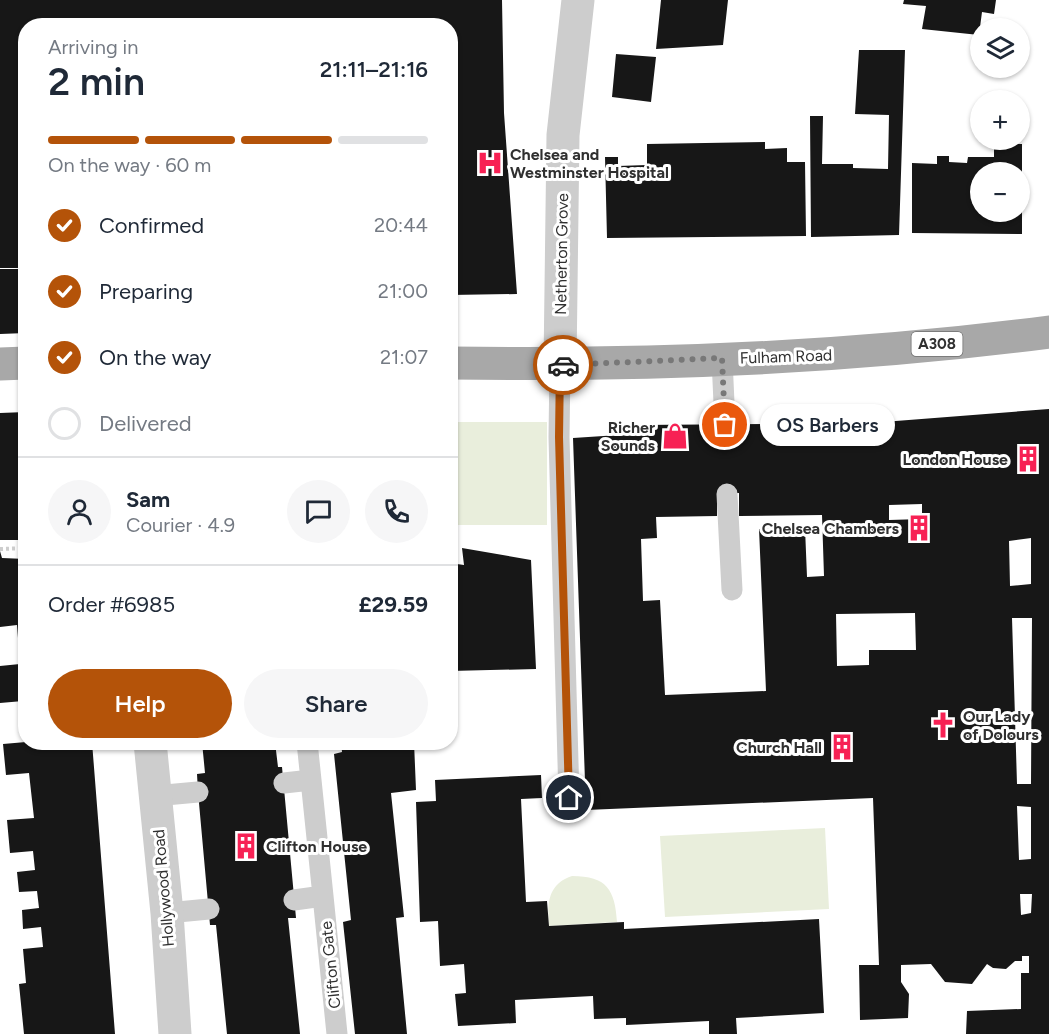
<!DOCTYPE html>
<meta charset="utf-8">
<style>
:root{--surface:#fff;--page:#f6f6f7;--text:#1f2937;--muted:#747a83;--line:#e0e1e3;--accent:#b45309}
body{margin:0;font-family:Figtree,sans-serif;background:var(--page);color:var(--text);height:100vh;display:flex;flex-direction:column;font-size:22px;white-space:nowrap}
*{box-sizing:border-box;margin:0}
p{font-size:20px;color:var(--muted)}
.icon{flex:none;width:33px;height:33px;fill:none;stroke:currentColor;stroke-width:2;stroke-linecap:round;stroke-linejoin:round}
.map{position:relative;flex:1;overflow:hidden}
.side{position:absolute;left:18px;top:18px;width:440px;height:732px;display:flex;flex-direction:column;background:var(--surface);border-radius:24px;box-shadow:0 2px 4px #0004}
.side>*{flex:none}
.tools{position:absolute;left:970px;top:18px;display:grid;gap:12px}
.tools a{display:grid;place-items:center;width:60px;height:60px;border-radius:50%;background:var(--surface);box-shadow:0 2px 4px #0004;font-size:30px}
.pin{position:absolute;display:grid;place-items:center;width:51px;height:51px;color:#fff;margin:-26px;border:3px solid #fff;border-radius:50%;box-shadow:0 2px 6px #0007}
.courier{position:absolute;display:grid;place-items:center;width:60px;height:60px;margin:-30px;border:4px solid #b45309;border-radius:50%;background:#fff;color:#222;box-shadow:0 2px 8px #0007}
.bubble{position:absolute;height:42px;border-radius:21px;background:var(--surface);box-shadow:0 2px 4px #0004;font-size:20px;font-weight:600;line-height:42px;text-align:center}
.head em{font-style:normal;font-weight:600}
.head div{display:flex;flex-direction:column-reverse}
.head{display:flex;align-items:center;justify-content:space-between;height:102px;padding:0 30px}
h1{font-size:39px;font-weight:600;line-height:45px}
.bar{display:grid;grid-template-columns:repeat(4,1fr);gap:9px 6px;align-content:center;height:72px;padding:0 30px}
.bar i{height:8px;border-radius:4px;background:var(--line)}
.bar .active{background:var(--accent)}
.bar p{grid-column:span 4}
.line{display:flex;align-items:center;gap:15px;padding:0 30px;border-top:2px solid var(--line)}
.line div{flex:1}
.round{display:grid;place-items:center;flex:none;width:63px;height:63px;border-radius:32px;background:var(--page)}
ol{padding:0 30px;list-style:none}
li{display:flex;align-items:center;gap:18px;height:66px}
li p{margin-inline-start:auto}
li .icon{padding:6px;border-radius:50%;background:var(--accent);color:#fff;stroke-width:4}
li:last-child{color:var(--muted)}
li i{width:33px;height:33px;border:3px solid var(--line);border-radius:50%}
.action{display:flex;gap:12px;margin-top:auto;padding:12px 30px}
.action a{flex:1;height:69px;border-radius:36px;background:var(--accent);color:#fff;font-size:24px;font-weight:600;line-height:69px;text-align:center}
.action a+a{background:var(--page);color:var(--text)}
.map>svg:first-child{display:block}
.green{fill:#e9eedc}
.building{fill:#171717;fill-rule:evenodd}
.lines{fill:none;stroke-linecap:round;stroke-linejoin:round}
.path{stroke:#cdcdcd;stroke-width:4;stroke-dasharray:3 3;stroke-linecap:butt}
.service{stroke:#cdcdcd;stroke-width:21}
.minor{stroke:#cdcdcd;stroke-width:33}
.primary{stroke:#a8a8a8;stroke-width:33}
.done{stroke:#787878;stroke-width:6;stroke-dasharray:0 10.8}
.route{stroke:#b45309;stroke-width:8}
.labels{text-anchor:middle;stroke-width:6;stroke-linejoin:round;paint-order:stroke}
.shield{fill:#fff;stroke:#6e6e6e;stroke-width:1.5}
.shield-label{font-size:15px;font-weight:bold;fill:#303030}
.poi-label{font-size:16px;font-weight:bold;fill:#303030;stroke:#fff;text-anchor:end}
.street-label{font-size:16px;fill:#303030;stroke:#fff}
</style>
<div class="map">
<svg width="1049" height="1034" viewBox="0 0 1049 1034">
<rect width="100%" height="100%" fill="#fff"/>
<path class="green" d="M450,422H547V525H450Z
M825,828L829,909L665,917L660,836Z
M572,876C607,876 615,890 617,922L549,926C547,903 548,884 572,876Z"/>
<path class="building" d="M0,0H502L504,113L517,294L450,295V26H26V268H0Z
M661,0H728L723,45L656,49Z
M904,0H996L994,14L982,12L979,35L922,29L926,6L903,4Z
M859,50H905L899,235L811,237L810,116H823L822,164H853V168L888,169L889,115L855,114Z
M616,54L656,57L651,102L612,97Z
M765,142V149L787,148V162H805L806,236L607,238L605,157H618V166L647,165V144Z
M994,144H1022V234L912,233V163L937,164V156H949V162L967,163L968,157H994ZM981,172H1020V212H981Z
M0,269H26V333L0,334Z
M1049,409V1034H966L967,1011L1021,1009V973H1029V956H1022V961H1015L1006,969L993,968L987,964L972,984L945,982L931,964L901,965V982L909,994L908,1018L860,1020L859,965H879L873,798L586,810L573,438L634,434V427L639,425L870,423ZM739,493V516L822,515L824,576L807,577L805,528L759,529L766,691L665,695L660,600L643,601L641,539L657,538L656,517L717,516V494ZM922,504V519L889,520V505ZM1031,538V584L1010,586L1009,541ZM915,613L916,650H869V665L837,666L836,614ZM1012,618H1032L1031,784H1017ZM1017,806L1031,807V859L1019,860ZM1020,894H1032L1031,913L1021,915Z
M26,412V540H0V413Z
M462,548L531,560L536,669L450,671V563L464,565Z
M0,551L2,558L26,559V709L23,701L0,703V666L20,664L17,625L0,627Z
M26,742H92L115,1034H24L19,984L26,983L23,949L43,947L41,927L23,929L22,910L39,908L37,891L19,892L17,872L35,870L33,851L10,853L7,820L34,818L29,773L6,775L3,744Z
M202,742H275L278,767H282L296,918H288L300,1034H227L216,925H210L198,792L197,774L205,773Z
M341,742H414L416,790L391,793L404,917L396,918L407,1034H355L343,922L351,920L334,754L342,752Z
M541,775L542,798L521,799L526,902L547,901L549,926L624,922V929L819,919L824,1013L736,1018L737,1034H709V1021L626,1025V1018L594,1019L593,996L515,1000L516,1023L458,1026L455,994L466,993L464,964L440,966L438,921L420,922L416,802L436,801L435,780Z"/>
<g class="lines">
<path class="path" d="M0,549L26,548"/>
<path class="service" d="M722,359L725,425
M560,365L559,437L569,798
M727,494L732,590
M307,742L311,780
M284,783L311,780L323,896L294,900
M154,796L198,792
M323,896L337,1034
M167,913L209,909"/>
<path class="minor" d="M560,365L563,135L578,0
M150,742L167,913L175,1034"/>
<path class="primary" d="M450,363C650,366 851,358 1049,332
M0,364L26,363"/>
</g>
<g class="lines">
<path class="done" d="M563,365L722,358L725,425"/>
<path class="route" d="M563,365H560L559,437L569,798"/>
</g>
<defs>
<g id="hospital-bare" transform="scale(2.07)"><path d="M-5-5h3v3.5h4V-5h3V5h-3V1.5h-4V5h-3Z" fill="#f72154" stroke="#fff" stroke-width="2.5" paint-order="stroke"/></g>
<g id="shop-bare" transform="scale(2.07)"><path d="M-5-2.5h2.3a2.7 3.5 0 0 1 5.4 0H5L5.5 6h-11ZM-1.5-2.5h3a1.5 2.3 0 0 0-3 0Z" fill="#f72154" stroke="#fff" stroke-width="2.5" paint-order="stroke"/></g>
<g id="building-bare" transform="scale(2.07)"><path d="M-4-6H4V6H1V3H-1V6H-4ZM-2.5-4.3h1.7v1.8h-1.7ZM.8-4.3h1.7v1.8H.8ZM-2.5-1h1.7V.8h-1.7ZM.8-1h1.7V.8H.8Z" fill="#f72154" stroke="#fff" stroke-width="2.5" paint-order="stroke"/></g>
<g id="church-bare" transform="scale(2.07)"><path d="M-1.2-6h2.4v3.5h3.3v2.4h-3.3V6h-2.4V-.1h-3.3v-2.4h3.3Z" fill="#f72154" stroke="#fff" stroke-width="2.5" paint-order="stroke"/></g>
</defs>
<g fill-rule="evenodd">
<use href="#hospital-bare" x="490" y="163"/>
<use href="#shop-bare" x="675" y="436"/>
<use href="#building-bare" x="1028" y="459"/>
<use href="#building-bare" x="919" y="528"/>
<use href="#church-bare" x="943" y="725"/>
<use href="#building-bare" x="842" y="747"/>
<use href="#building-bare" x="246" y="846"/>
</g>
<g class="labels">
<rect class="shield" x="911.5" y="332" width="51" height="24" rx="4.5"/>
<g class="shield-label">
<text x="937" y="349">A308</text>
</g>
<g class="poi-label">
<text x="510" y="160" text-anchor="start">Chelsea and<tspan x="510" dy="18">Westminster Hospital</tspan></text>
<text x="655" y="433">Richer<tspan x="655" dy="18">Sounds</tspan></text>
<text x="1008" y="465">London House</text>
<text x="899" y="534">Chelsea Chambers</text>
<text x="963" y="722" text-anchor="start">Our Lady<tspan x="963" dy="18">of Dolours</tspan></text>
<text x="822" y="753">Church Hall</text>
<text x="266" y="852" text-anchor="start">Clifton House</text>
</g>
<g class="street-label">
<text transform="translate(561 254) rotate(-89)" y="6">Netherton Grove</text>
<text transform="translate(786 356) rotate(-2)" y="6">Fulham Road</text>
<text transform="translate(163 888) rotate(-95)" y="6">Hollywood Road</text>
<text transform="translate(330 965) rotate(-96)" y="6">Clifton Gate</text>
</g>
</g>
</svg>
<div class="tools">
<a><svg class="icon" aria-label="layers" viewBox="0 0 24 24"><path d="M12 4l9 5-9 5-9-5zM3 14l9 5 9-5"/></svg></a>
<a>+</a>
<a>−</a>
</div>
<div class="pin" style="left:725px;top:425px;background:#ea580c"><svg class="icon" aria-label="bag" viewBox="0 0 24 24"><path d="M5 8h14l-1 12H6zM9 8a3 3 0 0 1 6 0"/></svg></div>
<div class="pin" style="left:569px;top:798px;background:#1f2937"><svg class="icon" aria-label="home" viewBox="0 0 24 24"><path d="M3 11l9-7 9 7M6 9v11h12V9"/></svg></div>
<div class="courier" style="left:563px;top:365px"><svg class="icon" aria-label="car" viewBox="0 0 24 24"><path d="M5 17H2v-5l4-1 3-4h7l3 4 3 1v5h-3M9 17h6M6 11h13"/><circle cx="7" cy="17" r="2"/><circle cx="17" cy="17" r="2"/></svg></div>
<div class="bubble" style="left:760px;top:404px;width:135px">OS Barbers</div>
<section class="side">
<div class="head"><div><h1>2 min</h1><p>Arriving in</p></div><em>21:11–21:16</em></div>
<div class="bar"><i class="active"></i><i class="active"></i><i class="active"></i><i></i><p>On the way · 60 m</p></div>
<ol>
<li><svg class="icon" aria-label="check" viewBox="0 0 24 24"><path d="M5 12l5 5 9-10"/></svg>Confirmed<p>20:44</p></li>
<li><svg class="icon" aria-label="check" viewBox="0 0 24 24"><path d="M5 12l5 5 9-10"/></svg>Preparing<p>21:00</p></li>
<li><svg class="icon" aria-label="check" viewBox="0 0 24 24"><path d="M5 12l5 5 9-10"/></svg>On the way<p>21:07</p></li>
<li><i></i>Delivered</li>
</ol>
<div class="line" style="height:108px"><a class="round"><svg class="icon" aria-label="person" viewBox="0 0 24 24"><circle cx="12" cy="8" r="4"/><path d="M4 21q1-7 8-7t8 7"/></svg></a><div><b>Sam</b><p>Courier · 4.9</p></div><a class="round"><svg class="icon" aria-label="chat" viewBox="0 0 24 24"><path d="M4 5h16v11H9l-5 4z"/></svg></a><a class="round"><svg class="icon" aria-label="phone" viewBox="0 0 24 24"><path d="M5 4h4l2 5-3 2q2 4 5 5l2-3 5 2v4C11 20 4 13 5 4z"/></svg></a></div>
<div class="line" style="height:78px"><div>Order #6985</div><b>£29.59</b></div>
<div class="action"><a>Help</a><a>Share</a></div>
</section>
</div>
